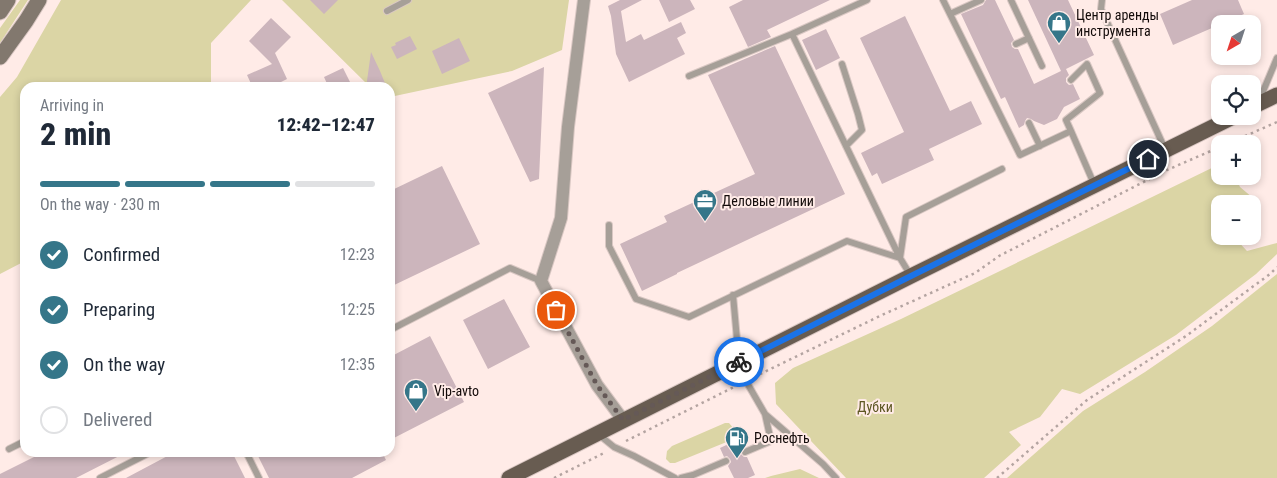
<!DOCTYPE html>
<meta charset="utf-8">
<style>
:root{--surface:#fff;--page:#f2f2f3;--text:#1f2937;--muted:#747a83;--line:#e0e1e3;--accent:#357689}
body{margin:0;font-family:"Roboto Condensed",sans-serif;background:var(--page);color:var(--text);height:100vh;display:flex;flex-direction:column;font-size:19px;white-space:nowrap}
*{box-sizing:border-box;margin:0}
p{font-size:16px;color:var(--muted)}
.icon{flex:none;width:28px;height:28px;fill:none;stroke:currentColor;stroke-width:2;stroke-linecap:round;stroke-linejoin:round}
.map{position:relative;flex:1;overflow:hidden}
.drawer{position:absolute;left:20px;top:82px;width:375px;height:375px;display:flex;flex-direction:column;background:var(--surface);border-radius:15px;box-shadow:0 2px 8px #0003}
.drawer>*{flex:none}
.needle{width:32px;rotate:219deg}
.buttons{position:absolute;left:1211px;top:15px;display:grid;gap:10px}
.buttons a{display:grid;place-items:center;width:50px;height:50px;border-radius:10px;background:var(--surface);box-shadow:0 2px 8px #0003;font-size:25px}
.pin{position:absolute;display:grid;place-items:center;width:42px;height:42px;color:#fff;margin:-21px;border:2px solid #fff;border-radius:50%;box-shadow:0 1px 5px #0007}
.courier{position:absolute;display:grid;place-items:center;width:50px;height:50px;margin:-25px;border:4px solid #1a73e8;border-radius:50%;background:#fff;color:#222;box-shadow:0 1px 6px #0007}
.summary em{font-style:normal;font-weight:800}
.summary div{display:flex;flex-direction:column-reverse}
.summary{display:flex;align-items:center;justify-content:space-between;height:85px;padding:0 20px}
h1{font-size:32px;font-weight:800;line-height:38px}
.bar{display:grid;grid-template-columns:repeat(4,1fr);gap:8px 5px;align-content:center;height:60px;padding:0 20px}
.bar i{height:6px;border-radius:4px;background:var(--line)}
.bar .active{background:var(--accent)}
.bar p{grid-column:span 4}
ol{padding:0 20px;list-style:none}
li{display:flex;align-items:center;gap:15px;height:55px}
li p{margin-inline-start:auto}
li .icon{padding:5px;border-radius:50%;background:var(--accent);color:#fff;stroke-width:4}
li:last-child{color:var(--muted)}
li i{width:28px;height:28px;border:2px solid var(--line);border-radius:50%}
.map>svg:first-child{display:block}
.green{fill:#dbd5a5}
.building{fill:#ccb5bc}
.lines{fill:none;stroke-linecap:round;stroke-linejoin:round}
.service-casing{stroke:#d9c7c3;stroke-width:8}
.minor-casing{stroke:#d9c7c3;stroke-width:14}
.secondary-casing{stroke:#d9c7c3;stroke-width:17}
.primary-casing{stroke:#d9c7c3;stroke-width:17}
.path{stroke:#b4a4a1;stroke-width:2.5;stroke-dasharray:2.5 4;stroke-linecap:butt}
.service{stroke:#a69f98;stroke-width:6}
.minor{stroke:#a69f98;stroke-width:12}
.secondary{stroke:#82786e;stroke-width:15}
.primary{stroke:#685c51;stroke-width:15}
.done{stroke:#655957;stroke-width:5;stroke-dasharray:0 9}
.route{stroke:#1a73e8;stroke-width:6}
.labels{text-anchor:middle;stroke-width:4;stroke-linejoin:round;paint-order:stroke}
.poi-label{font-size:14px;fill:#120a09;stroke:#ffebe7;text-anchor:start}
.park-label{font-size:14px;fill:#5e5723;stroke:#ffebe7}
</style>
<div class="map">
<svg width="1277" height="478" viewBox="0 0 1277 478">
<rect width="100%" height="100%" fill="#ffebe7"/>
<path class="green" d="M20,0H28L0,43V28Z
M61,0H251L211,43V87L25,88V261L0,274V97L17,77Z
M282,0H569L562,50L512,71L390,97V88L370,87Z
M1220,164V176H1235L1240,187L1259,203L1253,210L1252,204H1220V236H1233L1247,251L1277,243V254L1256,274L1176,335L1080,394L1062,389L1040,417L1009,432L1021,445L984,478H846L776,404L775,383L793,368L901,319Z
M1277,274V478H1007L1083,411L1145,372L1212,326Z
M725,423H729L735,430L734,436L729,441L675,463H670L666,459L667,451L672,446Z
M800,469L819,478H765L771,476Z"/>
<path class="building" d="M310,0H338L324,14Z
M620,0H642L621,11L626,42L641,34L644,40L681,22L686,33L677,38L685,54L629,82L616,54L611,16L608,6Z
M659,0H690L695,9L669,22Z
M743,0H830L767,30L771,37L748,47L729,7Z
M986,0H995L1014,40L1011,43L1012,47L1015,49H1018L1034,84L1061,71L1028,0H1068L1094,55L1066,69L1069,75L1066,78V82L1069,85L1073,84L1080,99L1064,107L1057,119L1044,125L1034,121L1031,119L1027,118L1025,121L1024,125L1019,128L1005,97L1001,99L961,14L983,5Z
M1192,0H1238L1244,14L1173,45L1160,14Z
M905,16L950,111L971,101L982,124L929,149L934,160L882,184L877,173L872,176L861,153L904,132L860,38Z
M271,18L291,37L275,53L287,79L269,88H253L247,75L272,64L249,41Z
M826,29L840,58L816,70L802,40Z
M410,36L417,49L397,59L391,47L396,45L395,43Z
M459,38L470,61L442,74L432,51Z
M775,46L845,194L677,273V274L642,291L620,244L667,222L664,216L755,174L708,75L733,64Z
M371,52L380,71L387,88H366Z
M544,67L539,179L530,182L488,93Z
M343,68L353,88H329L324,77Z
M442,166L480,244L390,287V191Z
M504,299L530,347L488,369L463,320Z
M430,336L464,402L390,440V357Z
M739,439L743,448L740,451L741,454L744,457H747L755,475L748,478H734L728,466L731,462L730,459L727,456L724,457L720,448Z
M44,452H127L76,478H0V474Z
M175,452H232L245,478H126Z
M256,452H382L386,460L352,478H269Z"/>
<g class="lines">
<g class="service-casing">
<path id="service" d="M943,0L1020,155L1071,131L1094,184
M1011,0L1042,66
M1102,0L1101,9L1165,149
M387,11L408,0
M950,14L981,0
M1016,44L1029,38
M842,64L858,114L862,130L846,146
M689,76L792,34L867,0
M1259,101L1277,58
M1029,123L1040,146
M1071,131L1066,120L1100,93L1087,64L1071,80
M609,225V246L636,299L689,317L847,241L900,258L792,34
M911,276L900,258L906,217L1002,169
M733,295L739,362L746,381L765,414L771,441L745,452
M390,330L510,268L541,281
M765,414L823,464L836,478
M598,434L614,447L634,456L675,478
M9,449L25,441
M246,452L259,478
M100,478L151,452
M681,478L693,475L726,461"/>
</g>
<g class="minor-casing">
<path id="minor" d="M584,0L568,127L561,218L541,281L597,385L623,420"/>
</g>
<g class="secondary-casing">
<path id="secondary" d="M0,12L8,0
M0,57L26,21L39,0"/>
</g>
<g class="primary-casing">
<path id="primary" d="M1252,107L1277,95
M509,478L911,276L1235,116"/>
</g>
<path class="path" d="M1227,144L1277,122
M754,377L882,315L975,273L999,256L1167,170L1220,147
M626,441L738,385
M554,478L606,452
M997,478L1087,400L1186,336L1270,274L1277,267"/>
<use href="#service" class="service"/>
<use href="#minor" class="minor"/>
<use href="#secondary" class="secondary"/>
<use href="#primary" class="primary"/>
</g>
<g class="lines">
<path class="done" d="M556,310L597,385L623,420L739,362"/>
<path class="route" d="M739,362L911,276L1148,159"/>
</g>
<defs>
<g id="shop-pin" transform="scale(1.25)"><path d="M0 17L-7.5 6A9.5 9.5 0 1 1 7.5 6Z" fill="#357689" stroke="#ffebe7"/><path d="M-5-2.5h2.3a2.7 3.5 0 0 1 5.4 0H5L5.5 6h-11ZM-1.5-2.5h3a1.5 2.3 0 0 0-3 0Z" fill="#fff"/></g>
<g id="office-pin" transform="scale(1.25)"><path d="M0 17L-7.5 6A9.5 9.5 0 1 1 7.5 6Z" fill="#357689" stroke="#ffebe7"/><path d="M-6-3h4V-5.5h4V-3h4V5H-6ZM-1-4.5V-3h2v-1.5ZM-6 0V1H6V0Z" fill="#fff"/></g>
<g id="fuel-pin" transform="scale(1.25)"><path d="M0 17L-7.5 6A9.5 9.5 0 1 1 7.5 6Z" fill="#357689" stroke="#ffebe7"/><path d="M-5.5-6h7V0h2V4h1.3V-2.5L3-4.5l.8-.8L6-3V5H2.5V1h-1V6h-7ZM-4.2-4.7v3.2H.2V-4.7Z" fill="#fff"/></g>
</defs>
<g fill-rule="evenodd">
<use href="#shop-pin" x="1059" y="23"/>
<use href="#office-pin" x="705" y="201"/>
<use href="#shop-pin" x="416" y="391"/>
<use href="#fuel-pin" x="737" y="438"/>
</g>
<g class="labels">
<g class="poi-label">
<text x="1076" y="20">Центр аренды<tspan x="1076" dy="16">инструмента</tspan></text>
<text x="722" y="206">Деловые линии</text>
<text x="434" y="396">Vip-avto</text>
<text x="754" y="443">Роснефть</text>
</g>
<g class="park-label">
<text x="875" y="412">Дубки</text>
</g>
</g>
</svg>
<div class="buttons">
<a><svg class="needle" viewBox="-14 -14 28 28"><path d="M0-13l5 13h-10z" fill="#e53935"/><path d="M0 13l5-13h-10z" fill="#747a83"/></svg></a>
<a><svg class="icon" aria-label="locate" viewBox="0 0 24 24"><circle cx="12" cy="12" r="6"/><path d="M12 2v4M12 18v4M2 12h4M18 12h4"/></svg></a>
<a>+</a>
<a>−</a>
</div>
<div class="pin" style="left:556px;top:310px;background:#ea580c"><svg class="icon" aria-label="bag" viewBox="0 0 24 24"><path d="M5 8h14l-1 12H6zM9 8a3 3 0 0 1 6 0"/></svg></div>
<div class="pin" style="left:1148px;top:159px;background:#1f2937"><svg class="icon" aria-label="home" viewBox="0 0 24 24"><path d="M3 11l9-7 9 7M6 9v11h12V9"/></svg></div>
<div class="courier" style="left:739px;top:362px"><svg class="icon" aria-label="bike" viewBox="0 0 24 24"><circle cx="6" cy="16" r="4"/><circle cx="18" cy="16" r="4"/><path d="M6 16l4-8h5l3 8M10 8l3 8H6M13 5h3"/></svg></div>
<section class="drawer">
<div class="summary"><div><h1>2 min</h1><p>Arriving in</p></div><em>12:42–12:47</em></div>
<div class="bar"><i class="active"></i><i class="active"></i><i class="active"></i><i></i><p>On the way · 230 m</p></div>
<ol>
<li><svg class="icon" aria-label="check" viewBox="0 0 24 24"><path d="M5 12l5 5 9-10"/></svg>Confirmed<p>12:23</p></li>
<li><svg class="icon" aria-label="check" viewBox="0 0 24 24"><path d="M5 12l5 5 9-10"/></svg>Preparing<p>12:25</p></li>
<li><svg class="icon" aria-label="check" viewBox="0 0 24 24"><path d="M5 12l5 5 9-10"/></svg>On the way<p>12:35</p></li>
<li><i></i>Delivered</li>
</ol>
</section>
</div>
